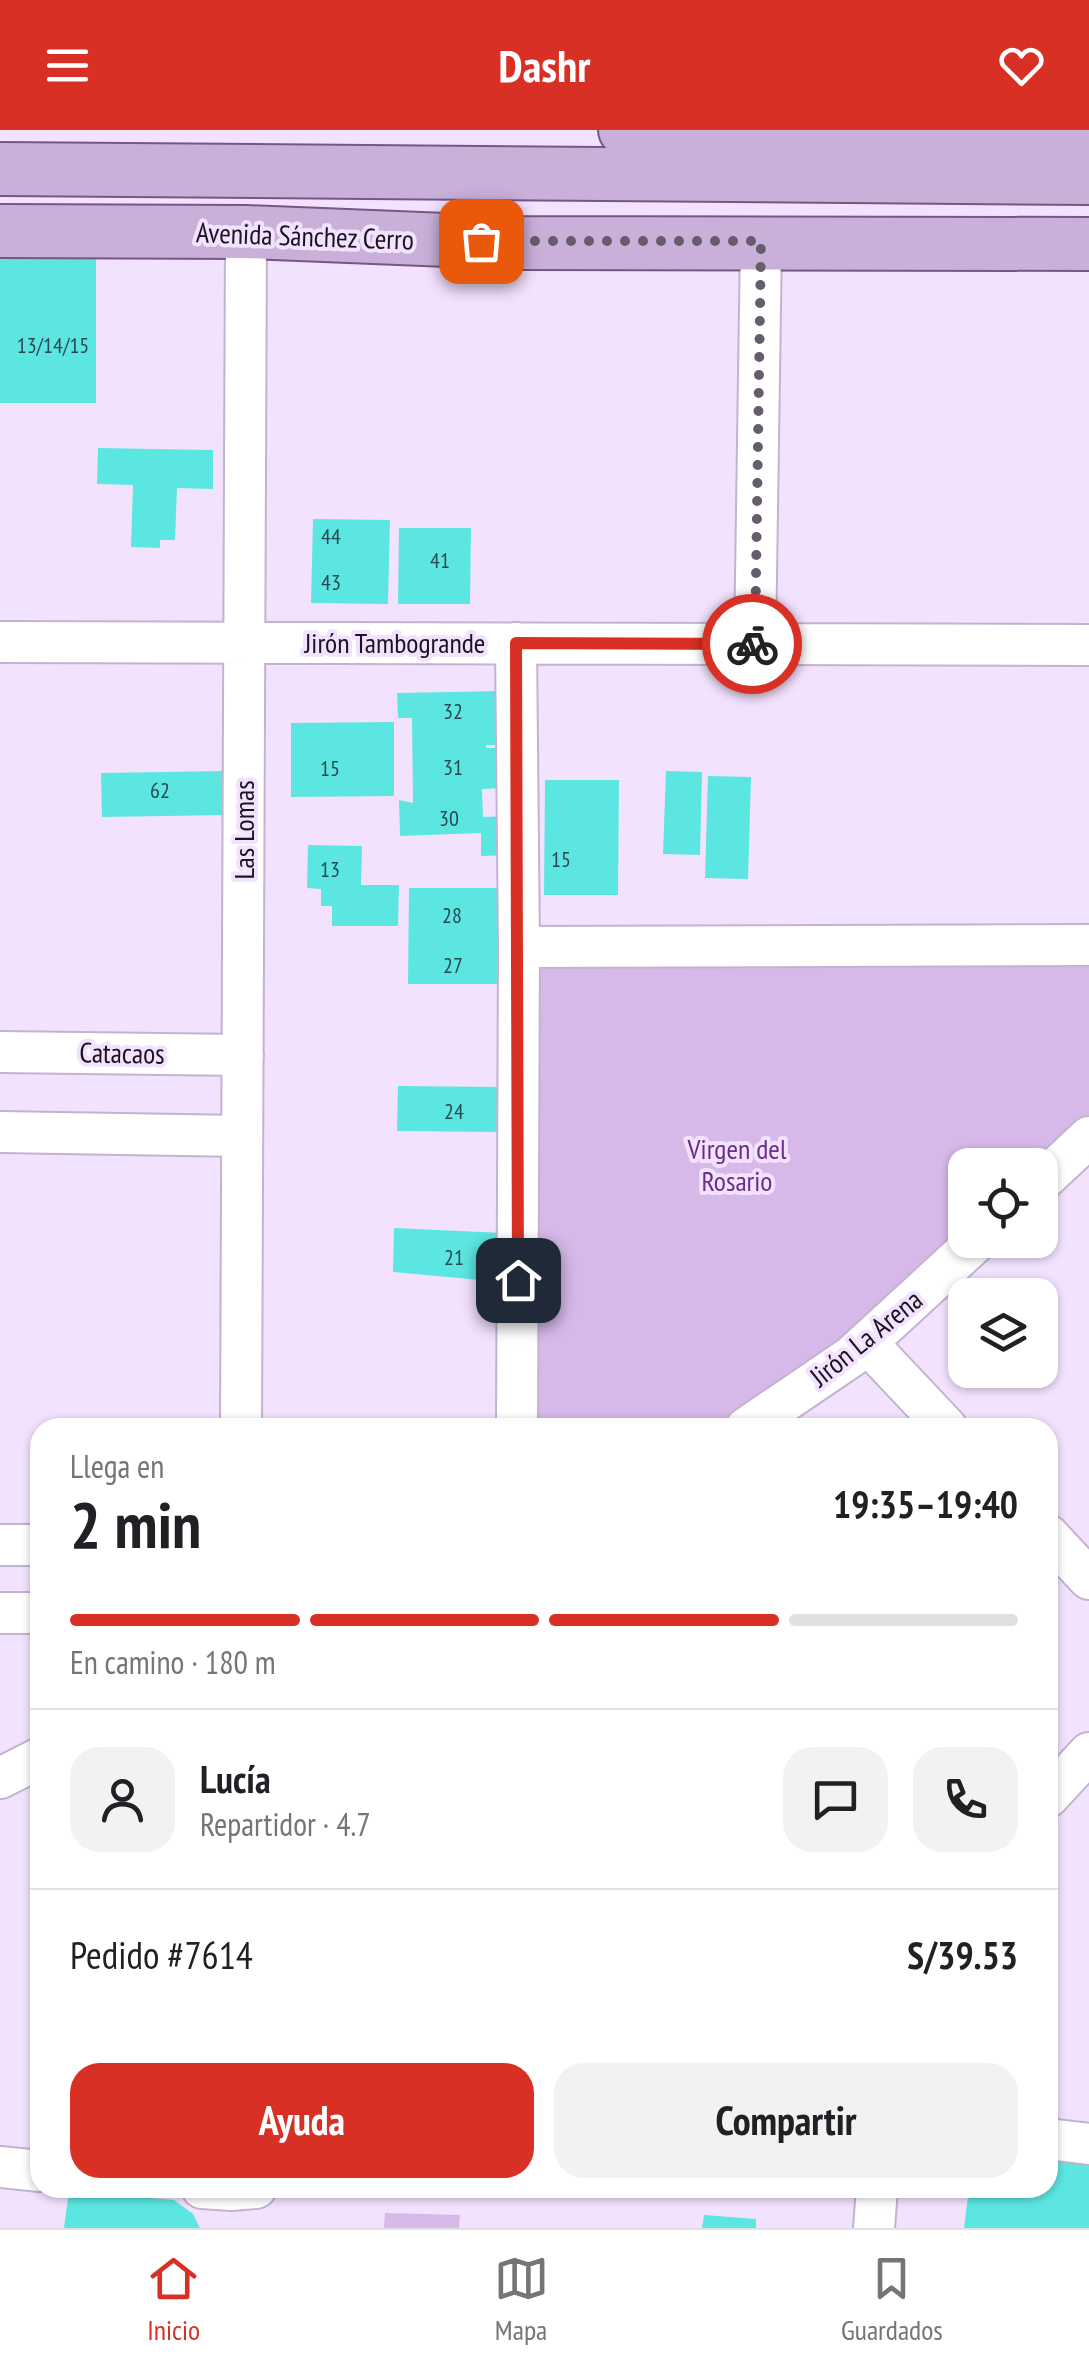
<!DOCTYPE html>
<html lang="es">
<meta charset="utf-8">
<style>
:root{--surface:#fff;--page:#f2f2f2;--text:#202124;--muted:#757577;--line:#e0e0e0;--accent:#d93025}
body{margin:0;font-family:"PT Sans Narrow",sans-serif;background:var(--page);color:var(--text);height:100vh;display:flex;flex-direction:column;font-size:38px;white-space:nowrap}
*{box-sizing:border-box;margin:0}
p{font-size:32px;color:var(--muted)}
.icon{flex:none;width:55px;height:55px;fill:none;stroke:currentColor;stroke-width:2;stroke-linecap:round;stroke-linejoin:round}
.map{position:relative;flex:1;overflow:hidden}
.sheet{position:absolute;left:30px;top:1288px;width:1028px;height:780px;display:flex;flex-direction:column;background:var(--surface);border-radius:30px;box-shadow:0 2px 8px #0004}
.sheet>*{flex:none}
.buttons{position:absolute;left:948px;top:1018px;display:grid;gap:20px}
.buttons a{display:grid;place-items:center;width:110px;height:110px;border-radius:20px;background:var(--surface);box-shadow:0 2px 8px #0004;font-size:50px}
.pin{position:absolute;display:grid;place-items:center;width:85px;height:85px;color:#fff;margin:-42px;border-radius:20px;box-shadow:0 5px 15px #0006}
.courier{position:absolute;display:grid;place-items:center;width:100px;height:100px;margin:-50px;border:8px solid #d93025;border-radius:50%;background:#fff;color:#222;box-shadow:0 2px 12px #0007}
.headline em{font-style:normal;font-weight:800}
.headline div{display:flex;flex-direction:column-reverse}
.headline{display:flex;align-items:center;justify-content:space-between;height:170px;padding:0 40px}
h1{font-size:65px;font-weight:800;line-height:75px}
.bar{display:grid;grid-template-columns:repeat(4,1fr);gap:15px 10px;align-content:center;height:120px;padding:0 40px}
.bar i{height:12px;border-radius:8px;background:var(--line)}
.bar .current{background:var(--accent)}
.bar p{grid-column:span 4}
.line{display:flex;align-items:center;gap:25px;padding:0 40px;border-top:2px solid var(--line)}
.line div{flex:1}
.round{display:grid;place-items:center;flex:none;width:105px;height:105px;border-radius:30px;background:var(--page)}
.primary-button{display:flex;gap:20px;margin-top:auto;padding:20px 40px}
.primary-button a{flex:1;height:115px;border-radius:30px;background:var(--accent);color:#fff;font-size:40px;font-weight:800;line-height:115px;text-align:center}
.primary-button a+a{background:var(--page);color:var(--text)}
header{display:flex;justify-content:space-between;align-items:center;height:130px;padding:0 40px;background:var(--accent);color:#fff;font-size:45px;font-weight:800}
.menu{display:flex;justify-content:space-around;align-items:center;height:140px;border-top:2px solid var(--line);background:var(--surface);font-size:28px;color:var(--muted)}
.menu a{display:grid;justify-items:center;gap:5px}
.menu .current{color:var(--accent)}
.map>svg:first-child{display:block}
.green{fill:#d6b8e9}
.building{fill:#5ce6e1}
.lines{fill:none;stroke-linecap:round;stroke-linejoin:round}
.minor-casing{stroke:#c4b3cf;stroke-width:44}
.major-casing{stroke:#745787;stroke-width:56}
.minor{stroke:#fff;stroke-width:40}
.major{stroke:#c9b0d9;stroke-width:52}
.done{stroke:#665c6c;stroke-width:10;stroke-dasharray:0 18}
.route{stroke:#d93025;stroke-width:12}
.labels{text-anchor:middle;stroke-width:8;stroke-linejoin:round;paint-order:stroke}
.number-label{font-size:22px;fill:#2a484f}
.street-label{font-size:28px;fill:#1a141e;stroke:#f3e2fe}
.park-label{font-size:28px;fill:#6a2e88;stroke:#f3e2fe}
</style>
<header><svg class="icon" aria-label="menu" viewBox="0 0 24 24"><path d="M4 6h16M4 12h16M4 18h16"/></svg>Dashr<svg class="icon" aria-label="heart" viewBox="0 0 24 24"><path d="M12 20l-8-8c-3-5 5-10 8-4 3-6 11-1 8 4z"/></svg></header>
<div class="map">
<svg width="1089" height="2098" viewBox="0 0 1089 2098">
<rect width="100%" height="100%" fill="#f3e2fe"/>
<path class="green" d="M1089,815V1007L1040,1035H965V1110L739,1297L516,1298L519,817Z
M385,2083L460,2085L459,2098H384Z"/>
<path class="building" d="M0,112H96V273H0Z
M98,318L213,320V359L177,358L175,410H160V418L131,417L133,355L97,354Z
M313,389L390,390L388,474L311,473Z
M399,398H471L470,474H398Z
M503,561L504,615H486V618H503L504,658L482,659L483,687L510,686L511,725L481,726V703L400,706L399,670L413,673L412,588H398L397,563Z
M394,592V666L291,667V593Z
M227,641V685L102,687L101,643Z
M666,641L702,642L700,725L663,724Z
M708,646L751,647L748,749L705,748Z
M545,650H619L618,765H544Z
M308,715L362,716L361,755H399L398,796H332V776H321V759L307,758Z
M409,758H507L506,854H408Z
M398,956L500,957L499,1002L397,1001Z
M394,1098L503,1103L502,1152L393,1142Z
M1048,2018L1089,2023V2098H964L969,2058H1048Z
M69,2061L174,2070L193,2084L200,2098H64Z
M704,2085L756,2089V2098H702Z"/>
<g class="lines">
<g class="minor-casing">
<path id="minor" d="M0,512L1089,515
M516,513L519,817L517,1298
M755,514L761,111
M519,817L1089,815
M0,922L243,925
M0,1002L242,1006
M1040,1053L1089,1007
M867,1213L947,1298
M241,1298L246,102
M746,1298L852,1226L978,1110
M1048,1405L1089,1449
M0,1415H40
M0,1483H40
M0,1648L40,1628
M1048,1667L1089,1623
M1048,2009L1089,2014
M0,2037L40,2041
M202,2058L231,2060L256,2058
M874,2098L877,2058"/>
</g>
<g class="major-casing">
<path id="major" d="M625,0L1089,4
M0,39L1089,48
M0,101L246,102L520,113L1089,114"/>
</g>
<use href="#minor" class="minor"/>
<use href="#major" class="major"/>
</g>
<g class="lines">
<path class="done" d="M481,111H761L755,514H752"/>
<path class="route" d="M518,1150L516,513L752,514"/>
</g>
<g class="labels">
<g class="number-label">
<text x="53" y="223">13/14/15</text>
<text x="331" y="414">44</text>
<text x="440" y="438">41</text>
<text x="331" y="460">43</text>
<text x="453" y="589">32</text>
<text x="453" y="645">31</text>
<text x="330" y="646">15</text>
<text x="160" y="668">62</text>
<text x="449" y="696">30</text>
<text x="561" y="737">15</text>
<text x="330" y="747">13</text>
<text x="452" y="793">28</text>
<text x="453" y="843">27</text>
<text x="454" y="989">24</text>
<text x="454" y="1135">21</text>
</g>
<g class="street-label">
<text transform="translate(305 106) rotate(2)" y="10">Avenida Sánchez Cerro</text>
<text x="395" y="523">Jirón Tambogrande</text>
<text transform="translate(244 700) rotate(-90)" y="10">Las Lomas</text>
<text transform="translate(122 923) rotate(1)" y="10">Catacaos</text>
<text transform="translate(866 1208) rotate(-39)" y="10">Jirón La Arena</text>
</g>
<g class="park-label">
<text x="737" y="1029">Virgen del<tspan x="737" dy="32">Rosario</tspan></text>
</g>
</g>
</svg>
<div class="buttons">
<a><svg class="icon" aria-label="locate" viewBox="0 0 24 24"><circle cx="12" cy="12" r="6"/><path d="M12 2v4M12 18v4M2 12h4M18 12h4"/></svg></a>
<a><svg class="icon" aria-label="layers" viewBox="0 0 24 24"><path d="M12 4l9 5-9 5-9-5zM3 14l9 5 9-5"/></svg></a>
</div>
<div class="pin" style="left:481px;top:111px;background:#ea580c"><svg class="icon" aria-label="bag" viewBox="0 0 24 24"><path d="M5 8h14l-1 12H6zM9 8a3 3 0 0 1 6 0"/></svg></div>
<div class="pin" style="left:518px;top:1150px;background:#1f2937"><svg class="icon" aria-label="home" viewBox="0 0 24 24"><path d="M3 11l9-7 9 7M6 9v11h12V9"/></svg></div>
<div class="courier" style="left:752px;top:514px"><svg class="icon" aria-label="bike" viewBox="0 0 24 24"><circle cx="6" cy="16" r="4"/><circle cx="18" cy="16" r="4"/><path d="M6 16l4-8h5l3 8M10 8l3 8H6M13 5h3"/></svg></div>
<section class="sheet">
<div class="headline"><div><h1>2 min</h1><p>Llega en</p></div><em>19:35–19:40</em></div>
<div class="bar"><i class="current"></i><i class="current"></i><i class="current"></i><i></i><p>En camino · 180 m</p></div>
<div class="line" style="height:180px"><a class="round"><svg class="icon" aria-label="person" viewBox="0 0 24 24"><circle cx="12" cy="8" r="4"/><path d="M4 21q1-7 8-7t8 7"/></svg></a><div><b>Lucía</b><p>Repartidor · 4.7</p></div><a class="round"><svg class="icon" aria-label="chat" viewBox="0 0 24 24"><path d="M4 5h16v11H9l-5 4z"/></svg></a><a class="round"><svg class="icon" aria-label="phone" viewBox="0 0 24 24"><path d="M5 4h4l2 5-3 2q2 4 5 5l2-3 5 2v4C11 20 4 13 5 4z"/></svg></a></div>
<div class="line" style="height:130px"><div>Pedido #7614</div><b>S/39.53</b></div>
<div class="primary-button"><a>Ayuda</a><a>Compartir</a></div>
</section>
</div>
<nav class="menu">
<a class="current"><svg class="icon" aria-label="home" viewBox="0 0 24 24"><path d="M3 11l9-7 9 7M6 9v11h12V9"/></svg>Inicio</a>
<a><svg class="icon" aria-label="map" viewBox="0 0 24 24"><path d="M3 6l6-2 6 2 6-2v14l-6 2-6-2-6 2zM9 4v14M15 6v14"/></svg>Mapa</a>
<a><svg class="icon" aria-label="saved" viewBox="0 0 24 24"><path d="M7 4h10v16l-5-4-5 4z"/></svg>Guardados</a>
</nav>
